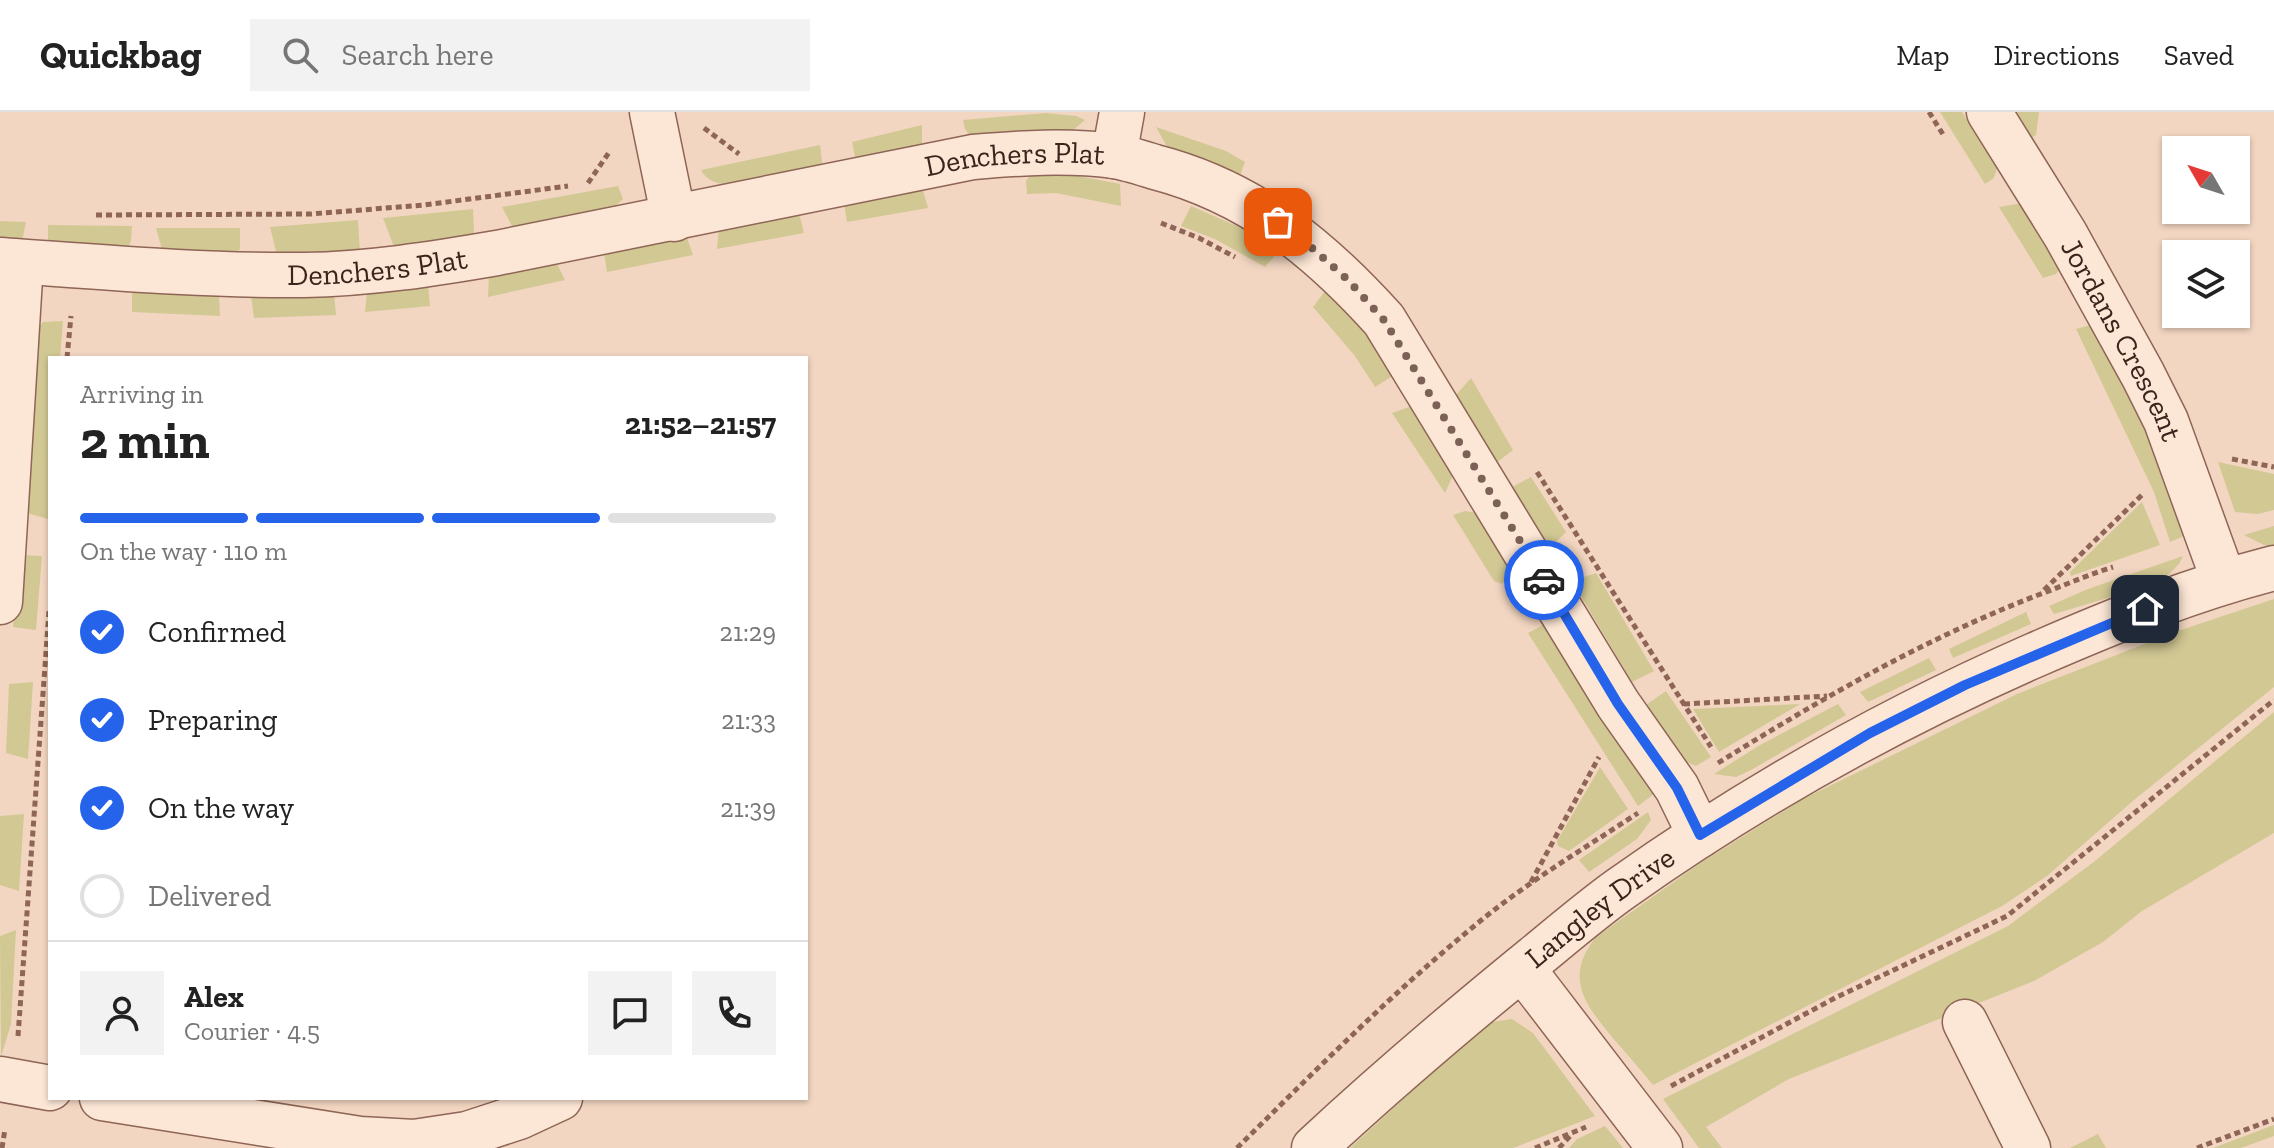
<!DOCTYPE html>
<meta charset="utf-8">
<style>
:root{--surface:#fff;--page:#f2f2f2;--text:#222;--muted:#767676;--line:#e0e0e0;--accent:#2563eb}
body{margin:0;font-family:"Zilla Slab",serif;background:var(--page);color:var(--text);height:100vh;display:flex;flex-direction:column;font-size:30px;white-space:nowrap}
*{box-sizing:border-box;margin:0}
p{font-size:26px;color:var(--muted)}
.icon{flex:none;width:44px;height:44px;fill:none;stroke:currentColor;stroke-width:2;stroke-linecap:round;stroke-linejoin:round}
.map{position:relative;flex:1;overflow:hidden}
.details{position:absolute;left:48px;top:244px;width:760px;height:744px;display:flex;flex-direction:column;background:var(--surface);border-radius:0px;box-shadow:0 2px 6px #0004}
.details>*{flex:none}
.needle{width:52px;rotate:309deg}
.buttons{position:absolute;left:2162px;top:24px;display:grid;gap:16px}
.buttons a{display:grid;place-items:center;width:88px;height:88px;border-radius:0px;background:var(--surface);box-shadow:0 2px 6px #0004;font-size:40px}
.pin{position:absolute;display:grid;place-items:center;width:68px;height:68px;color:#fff;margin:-34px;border-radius:16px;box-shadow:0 4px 12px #0006}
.courier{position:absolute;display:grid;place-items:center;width:80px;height:80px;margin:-40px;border:6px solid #2563eb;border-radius:50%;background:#fff;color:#222;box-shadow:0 2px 10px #0007}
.overview em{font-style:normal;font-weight:800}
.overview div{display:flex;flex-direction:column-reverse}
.overview{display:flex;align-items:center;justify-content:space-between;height:136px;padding:0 32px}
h1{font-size:52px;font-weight:800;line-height:60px}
.bar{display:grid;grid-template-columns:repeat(4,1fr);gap:12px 8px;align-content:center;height:96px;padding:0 32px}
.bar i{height:10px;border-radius:6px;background:var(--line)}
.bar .selected{background:var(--accent)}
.bar p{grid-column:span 4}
.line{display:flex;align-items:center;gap:20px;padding:0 32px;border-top:2px solid var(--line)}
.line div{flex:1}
.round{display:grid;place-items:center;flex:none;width:84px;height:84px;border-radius:0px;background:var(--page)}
ol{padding:0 32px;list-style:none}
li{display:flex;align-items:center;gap:24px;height:88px}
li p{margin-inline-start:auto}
li .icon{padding:8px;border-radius:50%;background:var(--accent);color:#fff;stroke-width:4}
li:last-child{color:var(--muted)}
li i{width:44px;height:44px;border:4px solid var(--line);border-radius:50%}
header{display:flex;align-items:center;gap:48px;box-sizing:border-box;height:112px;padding:0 40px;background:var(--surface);border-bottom:2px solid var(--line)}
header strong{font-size:38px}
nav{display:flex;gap:44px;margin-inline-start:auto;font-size:28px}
.search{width:560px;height:72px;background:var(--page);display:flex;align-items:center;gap:20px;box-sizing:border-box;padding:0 28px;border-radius:0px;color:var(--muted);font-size:30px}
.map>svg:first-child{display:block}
.grass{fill:#d2c894}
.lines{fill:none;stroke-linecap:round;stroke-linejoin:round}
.minor-casing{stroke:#8e6556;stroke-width:47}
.path{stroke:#8e6556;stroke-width:5;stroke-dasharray:6 4;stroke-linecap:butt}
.minor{stroke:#fce6d5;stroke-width:44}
.done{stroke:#7c6256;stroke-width:8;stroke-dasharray:0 14.4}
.route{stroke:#2563eb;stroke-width:10}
.labels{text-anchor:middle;stroke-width:8;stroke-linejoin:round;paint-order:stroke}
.street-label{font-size:30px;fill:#3c231c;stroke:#f9e3d2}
</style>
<header>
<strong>Quickbag</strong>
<div class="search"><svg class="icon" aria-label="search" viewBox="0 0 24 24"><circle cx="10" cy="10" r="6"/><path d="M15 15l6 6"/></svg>Search here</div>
<nav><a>Map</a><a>Directions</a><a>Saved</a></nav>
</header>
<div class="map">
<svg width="2274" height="1036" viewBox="0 0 2274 1036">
<rect width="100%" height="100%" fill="#f2d6c1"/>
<path class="grass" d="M1940,0H1962L1997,56L1994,66L1985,72Z
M2011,0H2039L2036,23L2025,30Z
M1046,1L1076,4L1085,8L1071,20L972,27L965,17L963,8Z
M922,13V35L856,50L852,30Z
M1156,15L1226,39L1245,50L1238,69L1170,40Z
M820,33L823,58C795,63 715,89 701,58Z
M1033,60L1068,62L1120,72L1121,94L1056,81L1027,82L1026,69Z
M618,74L623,87L612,97L514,118L502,95Z
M922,75L928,96L847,110L844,91Z
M2023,91L2061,155L2056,162L2043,166L1999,95Z
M1191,94L1253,121L1279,139L1265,155L1215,127L1181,114Z
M473,97L474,120L471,127L394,135L383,106Z
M799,101L804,121L717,137L719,115Z
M358,108L360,141L277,143L270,115Z
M0,109L26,110L21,134L0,132Z
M48,113L132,114L131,129L126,140L48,135Z
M156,116H240V137L234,143L163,141Z
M686,123L693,143L607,160L604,140Z
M555,148L565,168L488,185L489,162Z
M428,172L430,194L365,200L367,180Z
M1325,179C1352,205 1375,230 1394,263L1375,275L1355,244L1313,195Z
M132,180L219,184L220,204L132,200Z
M334,181L336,203L254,206L251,184Z
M63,209L60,246H50L48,407L23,400L38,217L43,210Z
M2094,212L2129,270L2186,423L2170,430L2154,380L2076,217Z
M1471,266L1513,338L1496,351L1455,284Z
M1412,294L1455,359L1445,381L1392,301Z
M2218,350L2274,362V398L2257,402L2235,400Z
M1531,365L1566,420L1550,436L1512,375Z
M2142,390L2160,433L2071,464L2070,460Z
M1465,399L1477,401L1515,456L1502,472L1494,469L1453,403Z
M2274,414V434L2264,433L2244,423Z
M18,443L42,444L36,518L13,515Z
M2183,444L2179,452L2161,470L2054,502L2049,494L2088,477Z
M1596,461L1654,559L1632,570L1572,469Z
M2274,487V575L2134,688L2047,764L2002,794L1653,973C1640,957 1626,941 1612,925C1584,891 1564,865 1596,825L1702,750L1803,687L2017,582L2175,520Z
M2026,500L2031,512L1953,546L1949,537Z
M1547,511L1655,681L1638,694L1528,521Z
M1929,546L1936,558L1868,590L1860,580Z
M33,570L28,647L6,641L9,572Z
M1666,579L1711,645L1696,654L1682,648L1646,593Z
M1800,592L1719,640L1693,597Z
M1838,592L1846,603L1751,658L1736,665L1714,662L1760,633Z
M2274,600V721L2142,799L2103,830L2034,869L1789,967L1706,1015L1722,1036H1699L1663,987L2008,814L2095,749Z
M1600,655L1628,697L1569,739L1558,734L1557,729Z
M1648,700L1651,708L1637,727L1589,760L1579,748Z
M24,702L19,779L0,773V704Z
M16,818L11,912L1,945L0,824Z
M1512,907L1533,921L1595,1004L1513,1036H1350L1486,911Z
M2274,1013V1024L2241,1036H2213Z
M1605,1014L1623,1036H1569L1577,1027Z
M2098,1022L2106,1036H2070Z"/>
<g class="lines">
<g class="minor-casing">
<g id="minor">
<path d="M652,0L674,107"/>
<path id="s1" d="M1989,0L2065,122L2143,263L2166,309L2224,469"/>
<path d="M1114,44L1122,0"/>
<path id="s2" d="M0,148C101,155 203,164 304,163C369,162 433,152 497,141L973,45C1019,41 1068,38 1114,44C1127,46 1142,51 1155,55C1251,80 1319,136 1384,208L1618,592L1677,676L1700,723"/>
<path d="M0,490L21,150"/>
<path d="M1522,856L1660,1036"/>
<path d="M1965,910L2028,1036"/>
<path d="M0,967L50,976"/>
<path d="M102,986L360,1027L414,1030L467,1022L519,1005L560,986"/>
<path id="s3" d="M1314,1036C1385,970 1459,907 1534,846C1562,823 1590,799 1619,778C1750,685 1889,607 2035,543C2113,509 2192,477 2274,456"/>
</g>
</g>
<path class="path" d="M1929,0L1944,24
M704,16L739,42
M588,71L610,39
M96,103L311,102L424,93L568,74
M1161,111L1199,126L1235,145
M67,246L71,204
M2232,347L2274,355
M1537,360L1711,635
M2044,478L2143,382
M1684,592L1827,584
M1718,651C1821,587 1924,527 2038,483C2063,474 2087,463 2113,455
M1531,770L1599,645
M18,924L49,499
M1671,974L1835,886L2007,804L2274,588
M2,1036L5,1017
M1237,1036C1313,961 1390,883 1473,815C1524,772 1582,738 1638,701
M1535,1036L1586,1015
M1559,1036L1572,1022
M2197,1036L2274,1007"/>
<use href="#minor" class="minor"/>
</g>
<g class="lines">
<path class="done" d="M1278,110L1303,128L1347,167L1384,208L1544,468"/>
<path class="route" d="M1544,468L1618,592L1677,676L1700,723L1870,621L1965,573L2145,497"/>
</g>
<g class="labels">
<g class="street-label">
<text dy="10" stroke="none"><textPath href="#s2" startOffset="1026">Denchers Plat</textPath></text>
<text dy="10" stroke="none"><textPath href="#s2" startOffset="378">Denchers Plat</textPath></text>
<text dy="10" stroke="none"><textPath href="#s1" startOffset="264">Jordans Crescent</textPath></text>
<text dy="10" stroke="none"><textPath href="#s3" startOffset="374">Langley Drive</textPath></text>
</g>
</g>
</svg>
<div class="buttons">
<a><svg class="needle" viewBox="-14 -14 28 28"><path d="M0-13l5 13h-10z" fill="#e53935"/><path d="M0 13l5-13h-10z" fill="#767676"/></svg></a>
<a><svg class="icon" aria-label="layers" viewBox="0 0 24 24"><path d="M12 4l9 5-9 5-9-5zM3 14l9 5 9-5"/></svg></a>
</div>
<div class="pin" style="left:1278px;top:110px;background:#ea580c"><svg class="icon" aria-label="bag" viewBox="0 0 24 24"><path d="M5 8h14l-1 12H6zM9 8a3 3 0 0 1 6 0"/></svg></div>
<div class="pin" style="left:2145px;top:497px;background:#1f2937"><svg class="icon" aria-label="home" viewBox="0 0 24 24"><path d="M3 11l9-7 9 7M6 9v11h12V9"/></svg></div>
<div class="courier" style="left:1544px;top:468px"><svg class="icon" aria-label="car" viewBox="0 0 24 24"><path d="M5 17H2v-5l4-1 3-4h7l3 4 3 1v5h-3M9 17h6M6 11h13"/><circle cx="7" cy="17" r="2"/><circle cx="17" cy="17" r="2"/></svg></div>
<section class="details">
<div class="overview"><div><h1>2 min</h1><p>Arriving in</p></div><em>21:52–21:57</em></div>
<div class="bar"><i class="selected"></i><i class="selected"></i><i class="selected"></i><i></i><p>On the way · 110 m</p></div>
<ol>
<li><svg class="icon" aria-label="check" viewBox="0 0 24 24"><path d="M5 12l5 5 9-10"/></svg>Confirmed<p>21:29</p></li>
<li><svg class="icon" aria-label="check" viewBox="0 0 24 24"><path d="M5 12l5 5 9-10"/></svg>Preparing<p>21:33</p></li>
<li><svg class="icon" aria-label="check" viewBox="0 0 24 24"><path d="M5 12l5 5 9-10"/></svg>On the way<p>21:39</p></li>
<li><i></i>Delivered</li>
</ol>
<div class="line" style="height:144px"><a class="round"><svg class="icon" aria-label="person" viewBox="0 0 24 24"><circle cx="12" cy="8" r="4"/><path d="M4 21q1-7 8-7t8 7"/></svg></a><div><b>Alex</b><p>Courier · 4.5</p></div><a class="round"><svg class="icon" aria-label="chat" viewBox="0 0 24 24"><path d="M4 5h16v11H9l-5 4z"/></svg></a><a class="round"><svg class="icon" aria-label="phone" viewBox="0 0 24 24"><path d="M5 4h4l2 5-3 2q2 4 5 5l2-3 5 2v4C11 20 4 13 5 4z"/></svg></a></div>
</section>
</div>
